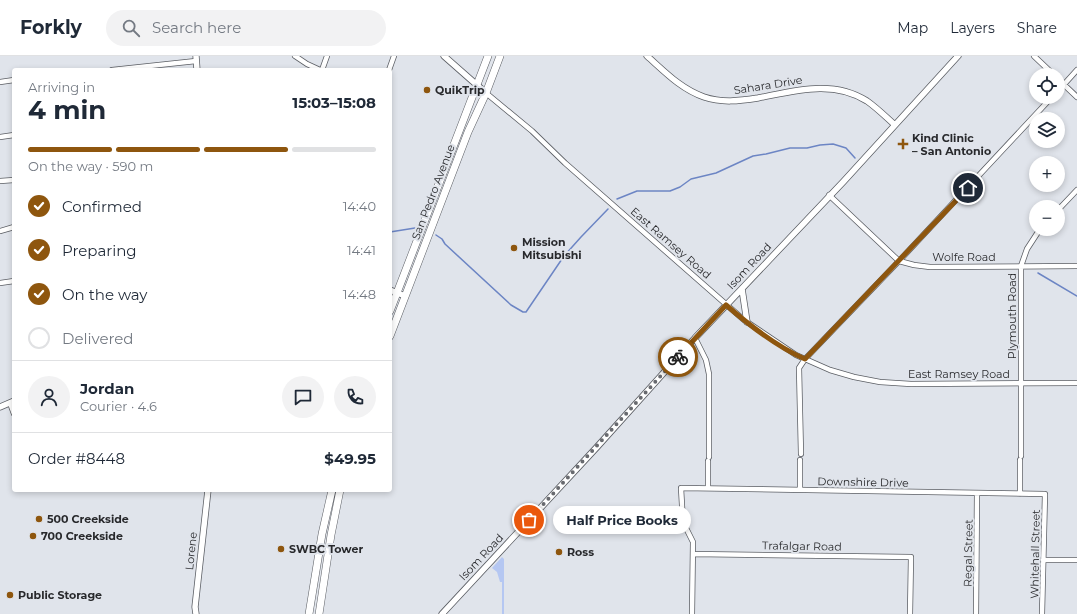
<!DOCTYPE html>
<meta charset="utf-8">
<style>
:root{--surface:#fff;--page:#f2f2f3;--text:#1f2937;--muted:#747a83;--line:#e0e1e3;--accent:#8e560e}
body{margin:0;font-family:Montserrat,sans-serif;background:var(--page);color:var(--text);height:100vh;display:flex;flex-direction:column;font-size:15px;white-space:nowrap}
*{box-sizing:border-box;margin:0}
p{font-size:13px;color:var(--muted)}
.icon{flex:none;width:22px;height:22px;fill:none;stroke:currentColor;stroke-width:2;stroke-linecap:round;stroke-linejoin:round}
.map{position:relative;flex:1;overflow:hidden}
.drawer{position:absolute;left:12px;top:12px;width:380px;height:424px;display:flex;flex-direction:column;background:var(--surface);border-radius:4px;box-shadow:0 2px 6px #0003}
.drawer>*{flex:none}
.controls{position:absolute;left:1029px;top:12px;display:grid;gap:8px}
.controls a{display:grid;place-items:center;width:36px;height:36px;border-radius:50%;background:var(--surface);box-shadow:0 2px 6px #0003;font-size:20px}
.pin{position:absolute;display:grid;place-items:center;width:34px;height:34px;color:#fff;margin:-17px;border:2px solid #fff;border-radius:50%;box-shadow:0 1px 4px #0007}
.courier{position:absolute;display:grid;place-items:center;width:40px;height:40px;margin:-20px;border:3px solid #8e560e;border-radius:50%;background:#fff;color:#222;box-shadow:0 1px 5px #0007}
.bubble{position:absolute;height:28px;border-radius:14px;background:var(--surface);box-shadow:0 2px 6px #0003;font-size:13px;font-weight:700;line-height:28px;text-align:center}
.head em{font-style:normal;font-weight:700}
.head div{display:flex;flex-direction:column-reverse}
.head{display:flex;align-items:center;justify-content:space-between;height:68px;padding:0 16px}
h1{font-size:26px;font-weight:700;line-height:30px}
.bar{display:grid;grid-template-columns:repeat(4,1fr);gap:6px 4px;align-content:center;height:48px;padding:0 16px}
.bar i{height:5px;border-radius:3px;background:var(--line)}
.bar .on{background:var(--accent)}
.bar p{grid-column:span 4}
.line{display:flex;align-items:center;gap:10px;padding:0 16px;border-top:1px solid var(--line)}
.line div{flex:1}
.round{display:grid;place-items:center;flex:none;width:42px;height:42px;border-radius:21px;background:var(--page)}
ol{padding:0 16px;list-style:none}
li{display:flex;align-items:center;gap:12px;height:44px}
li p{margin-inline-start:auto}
li .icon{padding:4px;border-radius:50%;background:var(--accent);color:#fff;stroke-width:4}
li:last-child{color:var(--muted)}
li i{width:22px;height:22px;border:2px solid var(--line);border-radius:50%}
header{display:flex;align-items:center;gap:24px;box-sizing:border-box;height:56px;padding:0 20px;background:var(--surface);border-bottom:1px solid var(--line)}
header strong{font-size:19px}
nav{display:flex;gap:22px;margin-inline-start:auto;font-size:14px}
.search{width:280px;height:36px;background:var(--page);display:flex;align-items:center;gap:10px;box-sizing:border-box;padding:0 14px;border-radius:22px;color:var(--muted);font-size:15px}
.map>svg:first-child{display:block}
.green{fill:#b5c7f2}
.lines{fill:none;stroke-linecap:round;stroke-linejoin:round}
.stream{stroke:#6c85c4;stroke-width:1.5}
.minor-casing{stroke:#5b5e64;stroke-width:6}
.tertiary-casing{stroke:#5b5e64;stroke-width:7}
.primary-casing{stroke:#5b5e64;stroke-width:8}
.minor{stroke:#fff;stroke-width:4.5}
.tertiary{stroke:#fff;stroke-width:5.5}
.primary{stroke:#fff;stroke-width:7}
.done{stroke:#686a6f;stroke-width:4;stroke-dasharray:0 7.2}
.route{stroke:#8e560e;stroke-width:5}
.poi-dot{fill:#8e560e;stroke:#e0e4eb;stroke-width:1.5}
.labels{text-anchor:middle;stroke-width:4;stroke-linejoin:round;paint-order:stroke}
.street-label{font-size:11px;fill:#28292c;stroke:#e0e4eb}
.poi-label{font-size:11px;font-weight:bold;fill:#28292c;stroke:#e0e4eb;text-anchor:start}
</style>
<header>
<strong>Forkly</strong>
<div class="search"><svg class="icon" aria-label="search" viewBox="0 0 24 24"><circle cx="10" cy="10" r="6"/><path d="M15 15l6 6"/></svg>Search here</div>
<nav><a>Map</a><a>Layers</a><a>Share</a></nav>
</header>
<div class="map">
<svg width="1077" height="558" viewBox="0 0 1077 558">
<rect width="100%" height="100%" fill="#e0e4eb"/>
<path class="green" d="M502,501L504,503V558H502V526H500L497,516L492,512Z"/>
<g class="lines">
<path class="stream" d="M617,143L637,135H670L680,131L691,123L716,117L753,100L766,98L790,92H807L820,89L833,88L846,92L855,102
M390,176L415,172
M436,179L442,183L445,188L511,249L523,256H526L564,200L581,181L608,153
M1038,217L1077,240"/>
<g class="minor-casing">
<path id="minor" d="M295,0L307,8L320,14
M1034,0L1054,19
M112,14L196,5
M322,14L327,0
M389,14L394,0
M1058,23L1077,41
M0,26L14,24
M1058,35L1077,14
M486,37L532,75L565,107L744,264L796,299L830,314L854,321L880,326L911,328L1077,327
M0,81L14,79
M0,125L14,124
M829,139L899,205L914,209L930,211L1077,210
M1058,154L1077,134
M0,175L14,171
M0,227L14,225
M695,282L706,304L709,318V401
M10,347L14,358
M801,398L799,312L805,303L899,205L1052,41
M1021,400V210L1027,193L1040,173
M708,432V405
M800,434V404
M1020,438V404
M693,498L911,501L910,558
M1043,504H1077
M692,558L693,486L683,466L681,432L1045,438L1042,558
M976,558L977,437"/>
</g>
<g class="tertiary-casing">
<path id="tertiary" d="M196,0L197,14
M444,0L486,37
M647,0C665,16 681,33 704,41C722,47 739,45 758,42C794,35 833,23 867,45C877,52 886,61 895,69
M742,233L747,266
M390,234L405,240
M0,351L14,345
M196,558L195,551L208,434
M442,558L597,391L695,282L844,125L958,0"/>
</g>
<g class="primary-casing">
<path id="primary" d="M390,255L488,0
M390,280L468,76L486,37L500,0
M309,558L322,478L332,434
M319,558L331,479L340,434"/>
</g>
<use href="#minor" class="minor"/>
<use href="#tertiary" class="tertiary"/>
<use href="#primary" class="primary"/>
</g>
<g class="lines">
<path class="done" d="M529,464L678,301"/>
<path class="route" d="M678,301L726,249C749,269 777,291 805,303L968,132"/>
</g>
<g class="poi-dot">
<circle cx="427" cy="34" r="4"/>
<path d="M901 82h4v4h4v4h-4v4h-4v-4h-4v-4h4z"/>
<circle cx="514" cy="192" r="4"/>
<circle cx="39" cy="463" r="4"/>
<circle cx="33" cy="480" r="4"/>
<circle cx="281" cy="493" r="4"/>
<circle cx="559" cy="496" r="4"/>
<circle cx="10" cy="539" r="4"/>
</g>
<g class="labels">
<g class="street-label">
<text transform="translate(768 29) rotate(-9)" y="4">Sahara Drive</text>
<text transform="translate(433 136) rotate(-69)" y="4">San Pedro Avenue</text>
<text transform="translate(671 187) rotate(41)" y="4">East Ramsey Road</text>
<text x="964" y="205">Wolfe Road</text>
<text transform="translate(749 210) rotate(-47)" y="4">Isom Road</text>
<text transform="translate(1012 260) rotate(-90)" y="4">Plymouth Road</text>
<text x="959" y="322">East Ramsey Road</text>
<text transform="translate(863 426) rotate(1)" y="4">Downshire Drive</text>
<text transform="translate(802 490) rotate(1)" y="4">Trafalgar Road</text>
<text transform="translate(191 495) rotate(-84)" y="4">Lorene</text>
<text transform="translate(968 497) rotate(-89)" y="4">Regal Street</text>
<text transform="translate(1035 498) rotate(-89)" y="4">Whitehall Street</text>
<text transform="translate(481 501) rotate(-47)" y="4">Isom Road</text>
</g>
<g class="poi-label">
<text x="435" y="38">QuikTrip</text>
<text x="912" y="86">Kind Clinic<tspan x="912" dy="13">– San Antonio</tspan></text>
<text x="522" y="190">Mission<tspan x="522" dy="13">Mitsubishi</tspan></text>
<text x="47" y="467">500 Creekside</text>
<text x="41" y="484">700 Creekside</text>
<text x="289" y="497">SWBC Tower</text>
<text x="567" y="500">Ross</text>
<text x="18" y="543">Public Storage</text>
</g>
</g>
</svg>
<div class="controls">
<a><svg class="icon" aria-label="locate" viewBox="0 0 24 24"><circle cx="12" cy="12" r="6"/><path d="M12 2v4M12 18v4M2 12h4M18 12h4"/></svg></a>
<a><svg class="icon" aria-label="layers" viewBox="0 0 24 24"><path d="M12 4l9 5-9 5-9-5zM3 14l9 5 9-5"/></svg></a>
<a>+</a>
<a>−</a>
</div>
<div class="pin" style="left:529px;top:464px;background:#ea580c"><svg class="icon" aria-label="bag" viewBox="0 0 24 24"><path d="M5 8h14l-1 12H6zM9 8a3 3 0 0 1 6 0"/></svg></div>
<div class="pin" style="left:968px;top:132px;background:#1f2937"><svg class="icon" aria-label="home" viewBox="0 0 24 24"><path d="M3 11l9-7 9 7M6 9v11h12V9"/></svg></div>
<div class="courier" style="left:678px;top:301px"><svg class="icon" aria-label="bike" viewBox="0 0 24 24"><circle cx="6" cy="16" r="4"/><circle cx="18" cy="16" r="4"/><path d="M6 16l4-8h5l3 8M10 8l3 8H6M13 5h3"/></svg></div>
<div class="bubble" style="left:553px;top:450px;width:138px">Half Price Books</div>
<section class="drawer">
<div class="head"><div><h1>4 min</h1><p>Arriving in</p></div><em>15:03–15:08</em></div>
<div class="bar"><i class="on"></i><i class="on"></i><i class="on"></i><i></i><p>On the way · 590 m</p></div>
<ol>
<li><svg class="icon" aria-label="check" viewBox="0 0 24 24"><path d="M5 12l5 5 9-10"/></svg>Confirmed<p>14:40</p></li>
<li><svg class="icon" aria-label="check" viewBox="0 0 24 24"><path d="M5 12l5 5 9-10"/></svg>Preparing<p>14:41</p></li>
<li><svg class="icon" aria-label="check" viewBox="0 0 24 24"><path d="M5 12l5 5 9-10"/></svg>On the way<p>14:48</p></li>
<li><i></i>Delivered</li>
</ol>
<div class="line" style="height:72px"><a class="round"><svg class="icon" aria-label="person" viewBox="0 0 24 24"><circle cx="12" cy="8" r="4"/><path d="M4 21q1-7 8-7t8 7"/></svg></a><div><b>Jordan</b><p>Courier · 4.6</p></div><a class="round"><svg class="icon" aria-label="chat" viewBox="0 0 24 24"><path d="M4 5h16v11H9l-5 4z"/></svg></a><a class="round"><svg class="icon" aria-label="phone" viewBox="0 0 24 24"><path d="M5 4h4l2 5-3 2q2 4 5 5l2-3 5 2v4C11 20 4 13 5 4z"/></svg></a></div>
<div class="line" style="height:52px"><div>Order #8448</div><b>$49.95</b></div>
</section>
</div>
